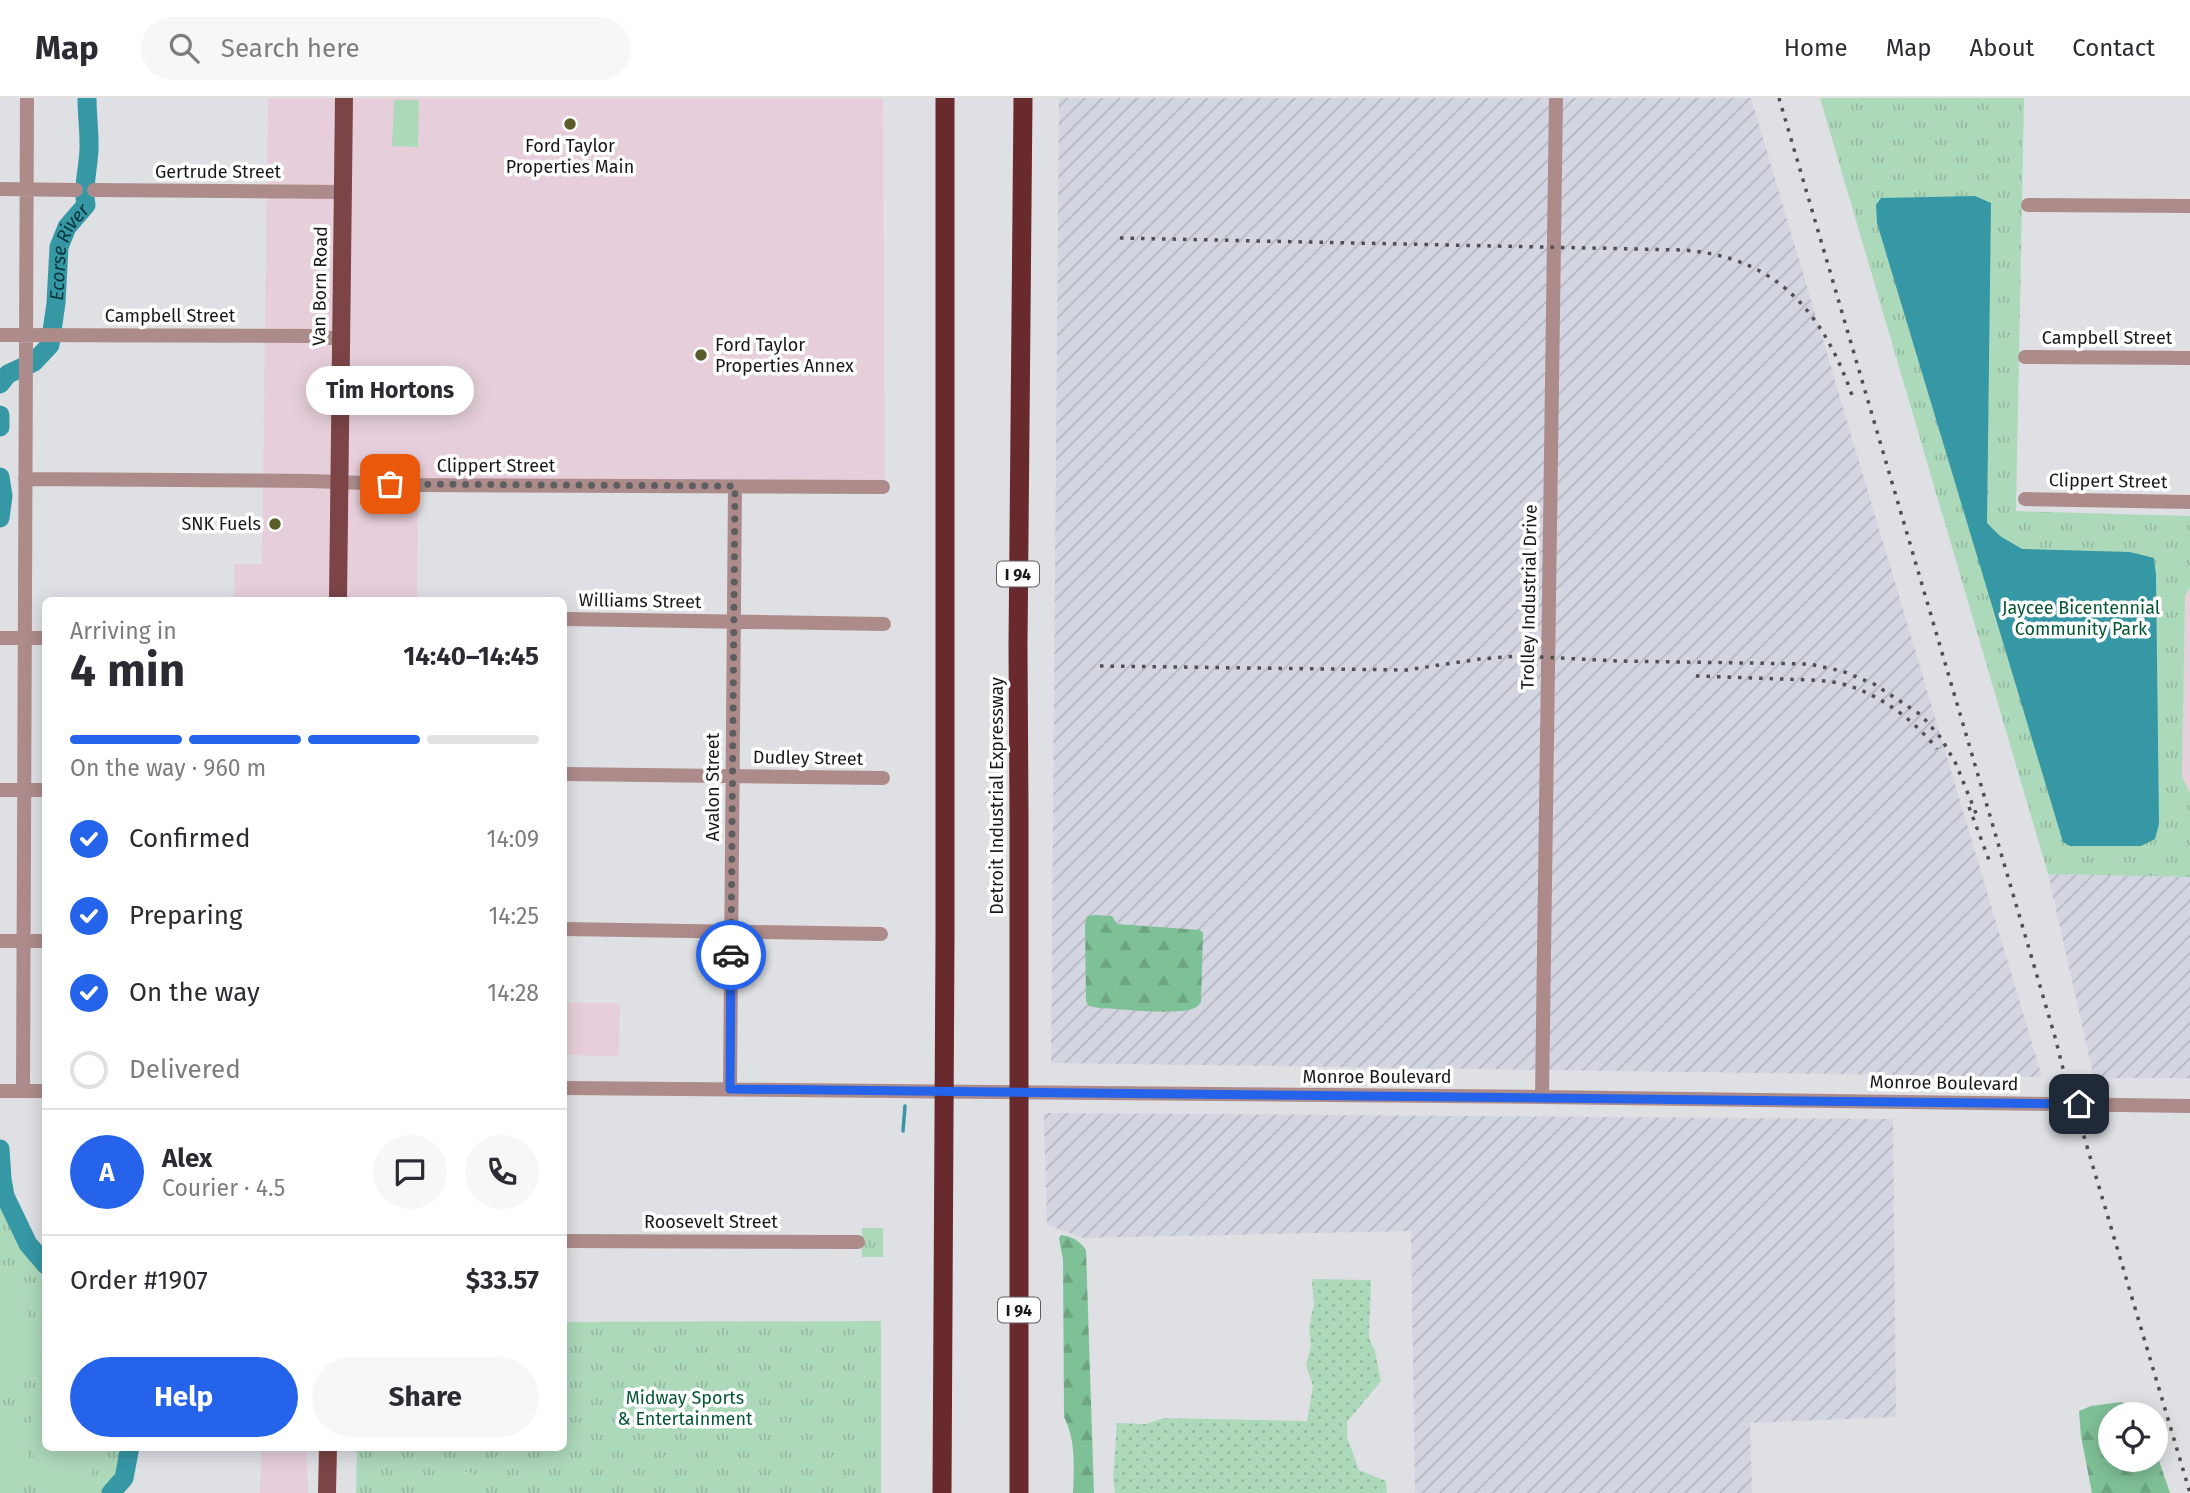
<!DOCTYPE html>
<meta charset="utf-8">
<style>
:root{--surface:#fff;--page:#f7f7f7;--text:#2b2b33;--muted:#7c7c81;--line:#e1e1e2;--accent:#2563eb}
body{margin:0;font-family:"Fira Sans",sans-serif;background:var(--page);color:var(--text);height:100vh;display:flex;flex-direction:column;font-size:26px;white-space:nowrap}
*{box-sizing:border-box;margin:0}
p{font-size:23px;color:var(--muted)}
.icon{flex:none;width:38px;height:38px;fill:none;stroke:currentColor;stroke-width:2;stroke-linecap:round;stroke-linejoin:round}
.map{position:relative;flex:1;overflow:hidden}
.drawer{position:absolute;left:42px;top:499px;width:525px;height:854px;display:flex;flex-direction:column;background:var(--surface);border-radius:10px;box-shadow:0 4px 18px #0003}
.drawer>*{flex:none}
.tools{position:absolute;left:2098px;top:1304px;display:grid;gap:14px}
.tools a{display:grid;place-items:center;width:70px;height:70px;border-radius:50%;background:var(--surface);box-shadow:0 4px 18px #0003;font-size:35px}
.pin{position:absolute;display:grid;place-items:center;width:60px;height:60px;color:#fff;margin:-30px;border-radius:14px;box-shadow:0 4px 10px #0006}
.courier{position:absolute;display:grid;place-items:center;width:70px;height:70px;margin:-35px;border:5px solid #2563eb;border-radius:50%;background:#fff;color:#222;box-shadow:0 2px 9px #0007}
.bubble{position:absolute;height:49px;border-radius:24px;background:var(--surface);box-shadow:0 4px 18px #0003;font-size:23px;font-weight:700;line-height:49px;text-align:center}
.summary em{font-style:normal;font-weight:700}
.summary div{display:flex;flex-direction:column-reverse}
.summary{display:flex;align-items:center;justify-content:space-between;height:119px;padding:0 28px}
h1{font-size:46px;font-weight:700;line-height:52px}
.bar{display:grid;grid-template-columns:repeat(4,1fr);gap:10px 7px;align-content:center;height:84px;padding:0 28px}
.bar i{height:9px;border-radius:5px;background:var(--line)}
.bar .current{background:var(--accent)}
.bar p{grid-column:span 4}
.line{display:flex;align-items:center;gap:18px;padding:0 28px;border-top:2px solid var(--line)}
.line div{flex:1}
.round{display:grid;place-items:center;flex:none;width:74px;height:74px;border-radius:37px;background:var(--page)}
ol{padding:0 28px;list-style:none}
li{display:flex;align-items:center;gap:21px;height:77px}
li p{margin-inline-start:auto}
li .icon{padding:7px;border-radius:50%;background:var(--accent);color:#fff;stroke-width:4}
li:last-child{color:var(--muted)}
li i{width:38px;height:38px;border:4px solid var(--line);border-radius:50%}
.button{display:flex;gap:14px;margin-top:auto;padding:14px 28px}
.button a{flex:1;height:80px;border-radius:42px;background:var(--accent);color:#fff;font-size:28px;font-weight:700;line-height:80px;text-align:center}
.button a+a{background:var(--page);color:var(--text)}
header{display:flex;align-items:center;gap:42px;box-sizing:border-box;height:98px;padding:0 35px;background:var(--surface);border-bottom:2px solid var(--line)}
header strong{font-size:33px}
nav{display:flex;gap:38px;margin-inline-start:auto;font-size:24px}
.search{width:490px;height:63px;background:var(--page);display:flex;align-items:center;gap:18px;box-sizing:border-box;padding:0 24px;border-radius:38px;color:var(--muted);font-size:26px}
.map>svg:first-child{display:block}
.commercial{fill:#e6cfda}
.industrial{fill:url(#industrial-furrows)}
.grass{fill:url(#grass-dots)}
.forest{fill:url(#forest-firs)}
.park{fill:url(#park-tufts)}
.pitch{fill:#add9bb}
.water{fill:#3698a5}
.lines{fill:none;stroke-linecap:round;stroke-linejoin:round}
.stream{stroke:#3698a5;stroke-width:3.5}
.river{stroke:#3698a5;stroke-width:19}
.minor{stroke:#ad8b8b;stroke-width:14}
.major{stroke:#7c4446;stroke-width:18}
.highway{stroke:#692a2e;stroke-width:19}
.rail{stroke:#505052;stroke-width:3.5;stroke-dasharray:3.5 7;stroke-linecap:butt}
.done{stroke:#5e5e61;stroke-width:7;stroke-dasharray:0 12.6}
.route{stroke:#2563eb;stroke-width:9}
.poi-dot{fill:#5b5c29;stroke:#fff;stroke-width:2.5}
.labels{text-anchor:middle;stroke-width:7;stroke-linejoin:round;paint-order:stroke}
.shield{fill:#fff;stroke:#5d5d5f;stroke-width:2}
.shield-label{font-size:16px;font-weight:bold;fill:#18181a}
.poi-label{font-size:18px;fill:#18181a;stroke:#fff}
.street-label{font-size:18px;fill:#18181a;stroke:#fff}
.park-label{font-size:18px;fill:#055731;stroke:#fff}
.water-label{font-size:19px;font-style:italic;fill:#07363c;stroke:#fff}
</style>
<header>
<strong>Map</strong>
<div class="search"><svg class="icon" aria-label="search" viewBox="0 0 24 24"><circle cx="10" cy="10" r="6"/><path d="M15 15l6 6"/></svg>Search here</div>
<nav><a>Home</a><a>Map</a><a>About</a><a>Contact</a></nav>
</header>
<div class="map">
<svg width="2190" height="1395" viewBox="0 0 2190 1395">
<defs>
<pattern id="industrial-furrows" width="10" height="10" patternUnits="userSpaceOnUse" patternTransform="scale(1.75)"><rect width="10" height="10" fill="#d3d5e1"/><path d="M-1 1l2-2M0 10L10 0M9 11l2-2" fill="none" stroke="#b4b6c0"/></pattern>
<pattern id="grass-dots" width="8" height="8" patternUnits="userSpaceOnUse" patternTransform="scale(1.75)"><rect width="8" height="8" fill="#add9bb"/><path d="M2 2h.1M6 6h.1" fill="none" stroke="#94baa0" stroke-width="1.8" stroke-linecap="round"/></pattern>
<pattern id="forest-firs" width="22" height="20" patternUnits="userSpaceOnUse" patternTransform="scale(1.75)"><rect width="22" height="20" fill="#7fc197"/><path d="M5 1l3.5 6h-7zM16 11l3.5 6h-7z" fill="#6da582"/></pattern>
<pattern id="park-tufts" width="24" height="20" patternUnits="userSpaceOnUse" patternTransform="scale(1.75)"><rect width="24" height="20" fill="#add9bb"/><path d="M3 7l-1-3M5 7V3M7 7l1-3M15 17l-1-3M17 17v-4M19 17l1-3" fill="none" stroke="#94baa0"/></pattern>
</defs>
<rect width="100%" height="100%" fill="#dfe0e4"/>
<path class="commercial" d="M268,0H883L885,396L418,387L417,502H234V466H262Z
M2190,489V695L2182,678L2185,499Z
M564,905H620L619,958L564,957Z
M261,1349H307L308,1395H260Z"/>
<path class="industrial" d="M1059,0H1751L2042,979L1051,965Z
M2048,776L2190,779V980H2094Z
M1044,1015L1893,1021L1896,1319L1750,1325L1752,1395H1415L1411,1133L1084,1140L1047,1127Z"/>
<path class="grass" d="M1314,1181L1371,1182L1369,1240L1375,1253L1381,1283L1347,1324V1339L1359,1372L1386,1383L1387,1395H1115L1113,1382L1117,1325L1146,1326L1164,1320L1307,1323L1313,1288L1306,1267L1311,1248L1309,1229L1314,1206L1312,1184Z"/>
<path class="forest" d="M1096,817L1112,818L1117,826L1200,832L1203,835L1201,904C1198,908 1197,909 1192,911C1172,917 1122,911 1099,910L1089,908L1086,903L1085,826L1087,818Z
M1061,1137C1073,1139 1079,1142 1086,1152L1094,1395H1073C1074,1370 1076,1342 1064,1319L1063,1162L1059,1140Z
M2121,1304L2141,1316H2110V1362H2156V1354L2170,1395H2092L2081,1338L2079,1313L2091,1308Z"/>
<path class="park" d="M1820,0H2024L2016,413L2190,418V489L2185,499L2182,678L2190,695V779L2048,776Z
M0,1069C2,1076 2,1087 5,1096C13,1121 28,1148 45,1167L46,1349H130L124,1380L111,1395H0Z
M862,1130H883V1159H862Z
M881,1223V1395H356L357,1349H564V1224Z"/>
<path class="pitch" d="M394,2H419L418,49L392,48Z
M0,1173C30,1205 38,1236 40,1279H0Z
M32,1315L45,1317L46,1349H102L83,1395H66L45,1378L34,1360L30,1338Z
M0,1329H29L26,1378L20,1395H0Z
M445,1366C460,1379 481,1365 483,1395H434L437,1376Z"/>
<path class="water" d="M1975,98L1991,105L1987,425L2000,438L2022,451L2130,454L2154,460L2156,477L2159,726L2155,741L2141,748H2070L2063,744L1877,125L1876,107L1881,100Z"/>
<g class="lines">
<path class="stream" d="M903,1033L905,1008"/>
<g class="river">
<path id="s1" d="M0,286L8,276L34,264L50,247L56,205L59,149L67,129L86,107C82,86 90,66 89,45C89,30 87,16 87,0"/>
<path d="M0,317V329"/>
<path d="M0,379L3,398L0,420"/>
<path d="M0,1051L2,1081L5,1098L28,1146L46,1167"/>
<path d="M111,1395L124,1380L130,1349"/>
</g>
<path class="minor" d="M0,91L76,92
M94,92L342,94
M2028,107L2190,108
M0,237L313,238L340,241
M2025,259L2190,260
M25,381L311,383L418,387L883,389
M2025,401L2190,404
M564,521L884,526
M0,540H46
M564,676L883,680
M0,692H46
M564,831L881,836
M0,843H46
M564,990L1542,999L2190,1008
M730,991L735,389
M0,993H46
M23,993L27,0
M1542,999L1556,0
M564,1143L858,1144"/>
<path class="major" d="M338,502L344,0
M327,1395L328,1349"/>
<path class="highway" d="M942,1395L945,839V0
M1019,1395V718L1018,547L1023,0"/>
<path class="rail" d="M1779,0L2055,939L2072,1006L2080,1025L2190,1395
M1120,140L1683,152C1779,159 1825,217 1854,303
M1100,568L1406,572L1480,561L1519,558L1619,563L1809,566L1842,573L1874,586L1921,617L1941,640L1956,666L1977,718
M1696,578C1725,579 1754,580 1782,581C1803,582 1826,581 1846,587C1881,597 1915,623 1937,651
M1969,709L1989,762"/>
</g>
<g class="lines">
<path class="done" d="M390,386L735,388L731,857"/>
<path class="route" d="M731,857L730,991L2079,1006"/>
</g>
<g class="poi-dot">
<circle cx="570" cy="26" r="7"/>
<circle cx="701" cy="257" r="7"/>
<circle cx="275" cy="426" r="7"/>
</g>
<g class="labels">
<g class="shield">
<rect x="997" y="463.5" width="42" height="25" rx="5"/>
<rect x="998" y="1199.5" width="42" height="25" rx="5"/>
</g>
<g class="shield-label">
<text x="1018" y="482">I 94</text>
<text x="1019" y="1218">I 94</text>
</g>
<g class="poi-label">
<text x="570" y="54">Ford Taylor<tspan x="570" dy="21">Properties Main</tspan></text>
<text x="715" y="253" text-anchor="start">Ford Taylor<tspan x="715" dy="21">Properties Annex</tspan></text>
<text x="261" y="432" text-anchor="end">SNK Fuels</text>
</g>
<g class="street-label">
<text x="218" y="80">Gertrude Street</text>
<text transform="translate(320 188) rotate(-89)" y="6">Van Born Road</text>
<text x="170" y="224">Campbell Street</text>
<text x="2107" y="246">Campbell Street</text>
<text x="496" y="374">Clippert Street</text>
<text transform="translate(2108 383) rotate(1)" y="6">Clippert Street</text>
<text transform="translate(1529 499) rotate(-89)" y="6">Trolley Industrial Drive</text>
<text transform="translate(640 503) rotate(1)" y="6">Williams Street</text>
<text transform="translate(808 660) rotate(1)" y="6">Dudley Street</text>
<text transform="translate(713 689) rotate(-90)" y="6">Avalon Street</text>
<text transform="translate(997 698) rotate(-90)" y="6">Detroit Industrial Expressway</text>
<text x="1377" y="985">Monroe Boulevard</text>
<text transform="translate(1944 985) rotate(1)" y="6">Monroe Boulevard</text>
<text x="711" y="1130">Roosevelt Street</text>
</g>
<g class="park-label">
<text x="2081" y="516">Jaycee Bicentennial<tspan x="2081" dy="21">Community Park</tspan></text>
<text x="685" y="1306">Midway Sports<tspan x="685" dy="21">&amp; Entertainment</tspan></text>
</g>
<g class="water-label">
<text dy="7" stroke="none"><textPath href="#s1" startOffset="161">Ecorse River</textPath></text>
</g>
</g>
</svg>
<div class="tools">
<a><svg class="icon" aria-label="locate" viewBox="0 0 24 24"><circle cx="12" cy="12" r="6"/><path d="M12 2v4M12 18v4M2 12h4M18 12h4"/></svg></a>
</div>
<div class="pin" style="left:390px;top:386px;background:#ea580c"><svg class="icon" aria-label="bag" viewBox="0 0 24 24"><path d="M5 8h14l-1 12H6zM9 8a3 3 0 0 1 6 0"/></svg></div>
<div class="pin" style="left:2079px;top:1006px;background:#1f2937"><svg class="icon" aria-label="home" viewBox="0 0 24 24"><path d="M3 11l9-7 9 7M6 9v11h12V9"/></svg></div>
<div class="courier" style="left:731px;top:857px"><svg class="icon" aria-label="car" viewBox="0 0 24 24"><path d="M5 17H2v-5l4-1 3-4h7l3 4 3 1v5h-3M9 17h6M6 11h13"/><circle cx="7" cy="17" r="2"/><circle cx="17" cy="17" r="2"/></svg></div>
<div class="bubble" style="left:306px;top:268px;width:168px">Tim Hortons</div>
<section class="drawer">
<div class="summary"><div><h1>4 min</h1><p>Arriving in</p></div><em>14:40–14:45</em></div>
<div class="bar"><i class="current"></i><i class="current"></i><i class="current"></i><i></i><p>On the way · 960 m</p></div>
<ol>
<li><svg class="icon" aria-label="check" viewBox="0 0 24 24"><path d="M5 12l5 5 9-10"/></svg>Confirmed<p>14:09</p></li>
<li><svg class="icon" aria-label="check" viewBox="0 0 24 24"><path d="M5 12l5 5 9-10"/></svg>Preparing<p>14:25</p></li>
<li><svg class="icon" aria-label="check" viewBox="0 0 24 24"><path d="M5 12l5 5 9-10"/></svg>On the way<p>14:28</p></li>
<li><i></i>Delivered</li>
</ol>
<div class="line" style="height:126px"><b class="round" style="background:var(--accent);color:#fff">A</b><div><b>Alex</b><p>Courier · 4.5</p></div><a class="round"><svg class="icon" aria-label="chat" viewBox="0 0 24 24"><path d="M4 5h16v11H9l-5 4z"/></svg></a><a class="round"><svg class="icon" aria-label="phone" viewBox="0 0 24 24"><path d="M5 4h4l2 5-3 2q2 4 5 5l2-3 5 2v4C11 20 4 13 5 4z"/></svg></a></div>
<div class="line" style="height:91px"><div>Order #1907</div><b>$33.57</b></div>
<div class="button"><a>Help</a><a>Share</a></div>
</section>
</div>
